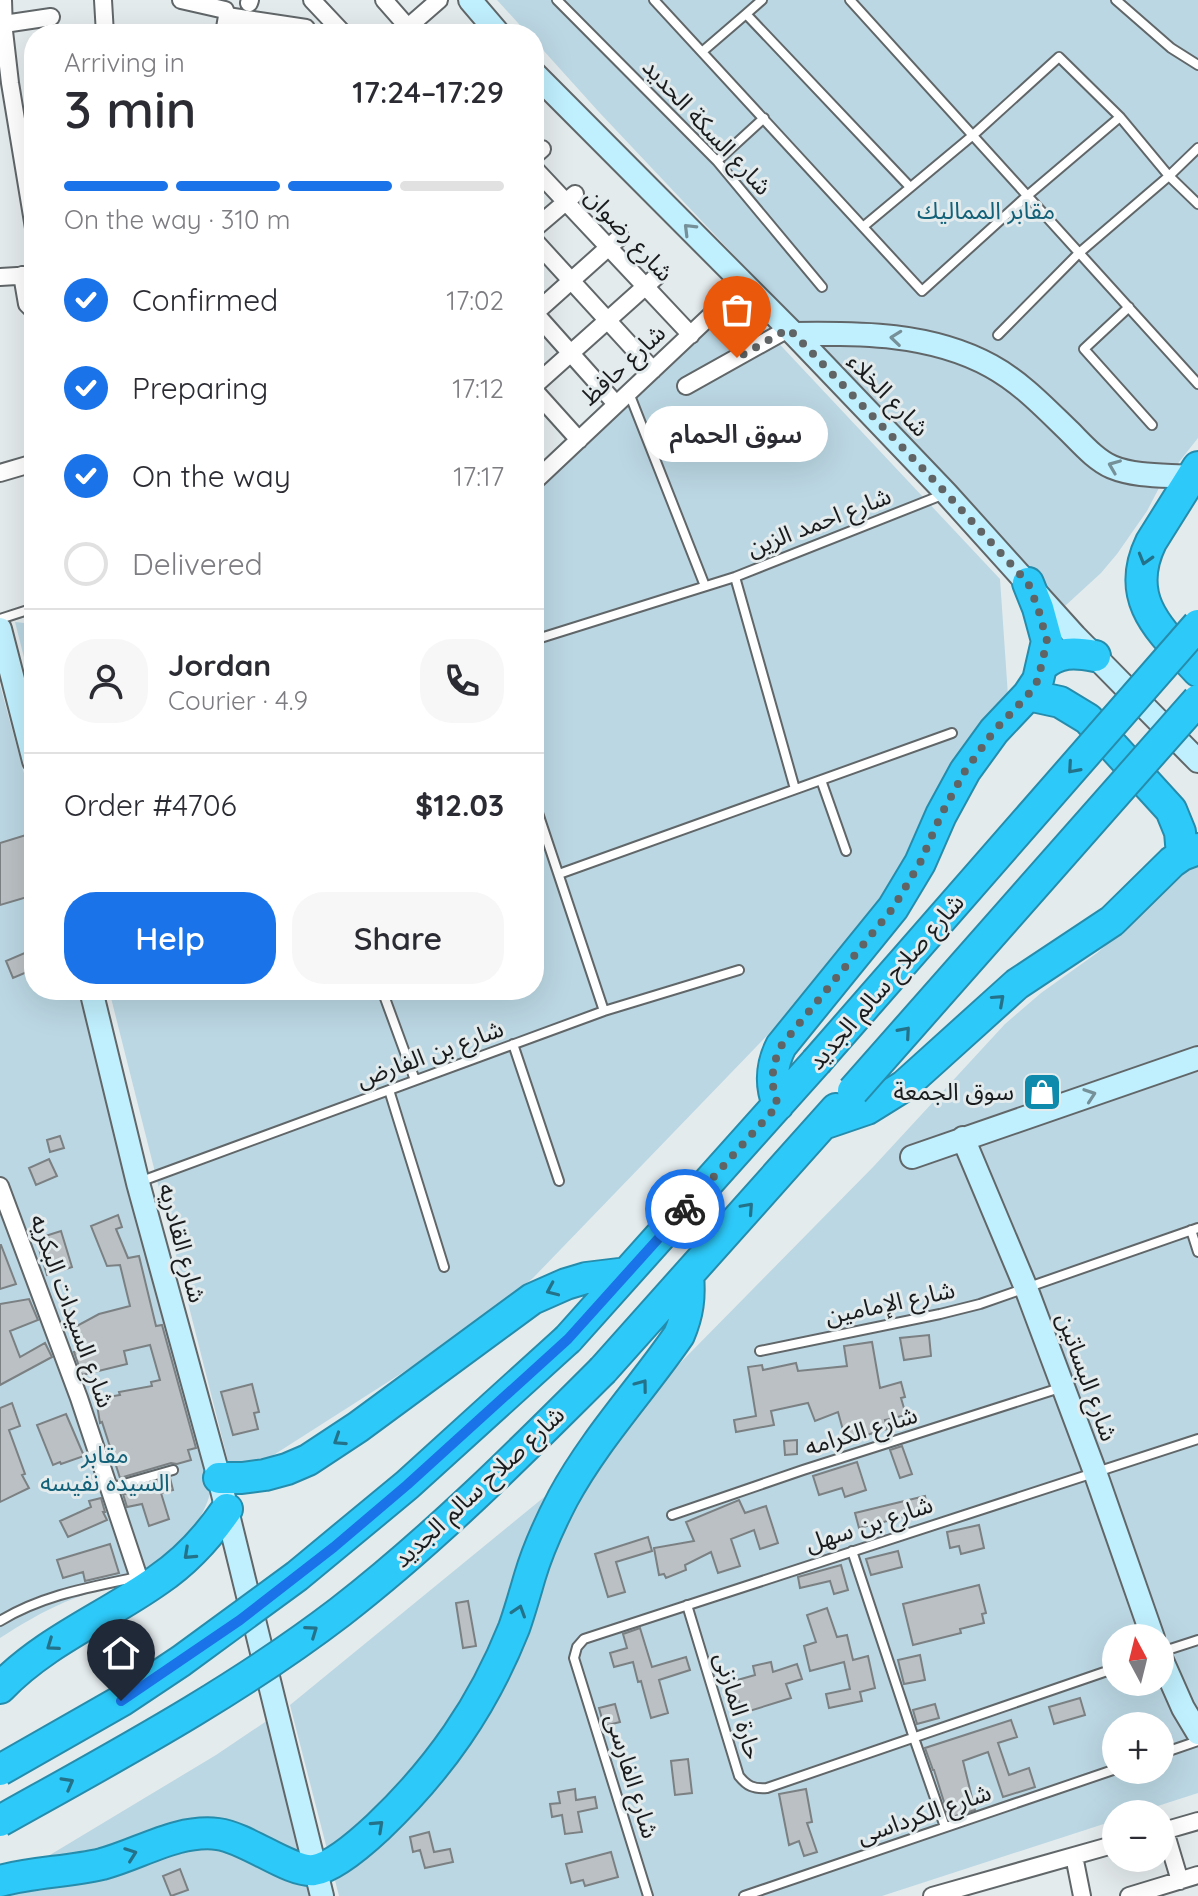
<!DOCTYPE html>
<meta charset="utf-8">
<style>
:root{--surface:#fff;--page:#f7f7f7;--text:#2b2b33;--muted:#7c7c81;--line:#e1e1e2;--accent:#1a73e8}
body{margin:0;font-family:Quicksand,"Noto Sans Arabic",sans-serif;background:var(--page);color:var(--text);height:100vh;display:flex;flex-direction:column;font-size:30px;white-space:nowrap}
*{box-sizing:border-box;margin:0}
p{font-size:26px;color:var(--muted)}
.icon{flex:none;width:44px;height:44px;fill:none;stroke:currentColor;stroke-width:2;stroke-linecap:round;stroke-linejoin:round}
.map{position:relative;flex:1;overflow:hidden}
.panel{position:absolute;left:24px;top:24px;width:520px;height:976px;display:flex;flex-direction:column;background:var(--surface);border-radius:32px;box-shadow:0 8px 32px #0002}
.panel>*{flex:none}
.needle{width:52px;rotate:353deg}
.buttons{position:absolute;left:1102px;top:1624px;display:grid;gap:16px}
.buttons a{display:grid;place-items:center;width:72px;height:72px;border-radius:50%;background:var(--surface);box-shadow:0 8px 32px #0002;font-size:40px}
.pin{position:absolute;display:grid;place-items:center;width:68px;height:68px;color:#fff;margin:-82px -34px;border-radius:50% 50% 50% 0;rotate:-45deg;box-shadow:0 0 8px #0007}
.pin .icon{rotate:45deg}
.courier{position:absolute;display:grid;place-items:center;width:80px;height:80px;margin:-40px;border:6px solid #1a73e8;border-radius:50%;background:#fff;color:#222;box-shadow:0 2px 10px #0007}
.bubble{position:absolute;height:56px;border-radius:28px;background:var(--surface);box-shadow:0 8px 32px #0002;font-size:26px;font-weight:600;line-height:56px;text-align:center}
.overview em{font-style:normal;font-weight:600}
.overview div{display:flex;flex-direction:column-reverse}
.overview{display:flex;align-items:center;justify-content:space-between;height:136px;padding:0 40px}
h1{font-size:52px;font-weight:600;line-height:60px}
.bar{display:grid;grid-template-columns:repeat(4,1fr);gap:12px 8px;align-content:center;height:96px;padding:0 40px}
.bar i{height:10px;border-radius:6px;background:var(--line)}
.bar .current{background:var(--accent)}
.bar p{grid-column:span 4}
.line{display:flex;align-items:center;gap:20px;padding:0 40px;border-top:2px solid var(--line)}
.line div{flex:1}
.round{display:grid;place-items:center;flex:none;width:84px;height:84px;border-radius:32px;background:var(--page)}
ol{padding:0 40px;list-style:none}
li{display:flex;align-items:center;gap:24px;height:88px}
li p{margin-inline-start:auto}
li .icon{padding:8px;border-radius:50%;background:var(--accent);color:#fff;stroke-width:4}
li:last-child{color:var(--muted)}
li i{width:44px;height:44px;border:4px solid var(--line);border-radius:50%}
.primary-button{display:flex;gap:16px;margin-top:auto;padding:16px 40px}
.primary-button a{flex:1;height:92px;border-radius:32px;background:var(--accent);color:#fff;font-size:32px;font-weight:600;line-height:92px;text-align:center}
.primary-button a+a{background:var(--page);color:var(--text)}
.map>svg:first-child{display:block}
.green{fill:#bbd7e3;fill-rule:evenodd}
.building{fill:#bac0c3;stroke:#7b8083;stroke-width:2}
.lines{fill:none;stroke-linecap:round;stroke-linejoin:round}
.lane-casing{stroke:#616769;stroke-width:12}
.street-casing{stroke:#616769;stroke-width:20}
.secondary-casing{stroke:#616769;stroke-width:26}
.highway-casing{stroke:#268cac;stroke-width:34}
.lane{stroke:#fff;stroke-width:8}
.street{stroke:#fff;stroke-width:16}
.secondary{stroke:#c0effd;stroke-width:22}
.highway{stroke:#2dc9f9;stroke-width:30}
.highway-bridge-casing{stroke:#268cac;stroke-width:34;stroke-linecap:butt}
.highway-bridge{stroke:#2dc9f9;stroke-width:30}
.oneway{stroke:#759098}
.oneway2{stroke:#23728a}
.done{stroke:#606465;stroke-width:8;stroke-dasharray:0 14.4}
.route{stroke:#1a73e8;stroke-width:10}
.labels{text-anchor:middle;stroke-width:6;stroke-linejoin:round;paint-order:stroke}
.street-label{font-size:24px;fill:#191b1c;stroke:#e4ebed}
.park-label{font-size:24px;fill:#126179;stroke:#e4ebed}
.poi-label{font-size:24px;fill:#191b1c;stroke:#e4ebed;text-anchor:end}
</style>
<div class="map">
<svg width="1198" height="1896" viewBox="0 0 1198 1896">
<rect width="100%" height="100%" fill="#e4ebed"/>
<path class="green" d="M497,0H1198V438L1160,486L1147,511L1117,554L1101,573L1065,606L598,111L534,40V34H528Z
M738,300L1000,579L1008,696L989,714L970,742L908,865L837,963L533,1278L463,1334L233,1481L109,990H534V495Z
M15,622L34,624V697Z
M0,685L34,810V990H83L212,1486C205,1520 180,1550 150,1567C125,1582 92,1591 65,1602C42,1612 20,1625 0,1638Z
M1198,859V1793L1133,1814H1116V1820L882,1896H339L290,1705L565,1480L874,1166L1005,1024L1041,993L1097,953L1139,916ZM1116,1638H1160V1682H1116ZM1116,1726H1160V1770H1116Z
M271,1718L314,1896H0V1885L216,1755Z"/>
<path class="building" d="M26,835L34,863V895L0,905V843Z
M34,949V969L13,978L6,961Z
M60,1136L64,1148L50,1152L47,1140Z
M49,1159L57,1176L36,1185L29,1168Z
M118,1215L122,1227L116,1229L128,1258L139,1256L156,1326L162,1325L196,1448L188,1450L191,1460L177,1464L171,1463L120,1478L102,1422L100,1423L96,1399L120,1395L119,1392L152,1386L151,1382L160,1380L150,1345L124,1351L127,1364L82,1375L74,1352L79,1351L73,1328L99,1314L130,1306L120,1265L107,1266L91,1226Z
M61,1231L72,1267L47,1275L36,1239Z
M0,1245H1L16,1284L0,1289Z
M29,1299L38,1320L10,1331L20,1357L45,1343L52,1357L0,1385V1304Z
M929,1335L931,1356L904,1360L900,1338Z
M872,1342L880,1388L901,1382L905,1397L901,1398L906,1415L885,1420L887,1429L846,1441L838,1412L815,1421L808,1403L771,1411L774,1425L736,1432L734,1420L756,1416L748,1367L762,1365L763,1370L796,1363L798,1371L847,1366L844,1346Z
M252,1384L259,1412L254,1413L258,1429L233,1435L221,1392Z
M12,1403L20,1426L9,1430L25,1474L22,1475L29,1488L0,1502V1408Z
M66,1414L84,1456L61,1464L60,1462L53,1465L37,1425Z
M797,1440V1454L785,1455L784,1441Z
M902,1446L912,1474L900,1478L890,1450Z
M857,1462L866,1490L845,1497L842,1488L819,1495L813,1476Z
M170,1478L173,1490L161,1493L169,1519L149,1526L142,1504L127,1507L123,1494H125L124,1491Z
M925,1496L928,1511L859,1528L855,1513Z
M101,1498L105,1512H103L107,1520L68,1537L60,1521L91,1507L89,1501Z
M739,1500L745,1513L766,1506L778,1543L760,1549L754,1530L731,1539L740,1566L718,1573L711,1552L685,1565L686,1570L666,1578L664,1574L659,1575L654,1548L694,1541L686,1522Z
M979,1525L984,1548L961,1554L959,1546L950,1548L947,1532Z
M648,1537L652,1551L616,1562L625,1592L608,1597L595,1554Z
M110,1544L119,1573L85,1581L83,1572L63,1578L57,1560Z
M898,1551L902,1567L871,1575L866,1559Z
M841,1565L848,1590L834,1594L830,1581L800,1588L798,1577Z
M979,1585L986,1613L982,1614L984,1623L960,1629L961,1633L913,1645L903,1604Z
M468,1601L476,1646L463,1648L456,1603Z
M827,1608L837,1637L847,1635L853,1660L868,1656L875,1688L860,1692L862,1701L829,1708L826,1694L850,1689L844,1662L810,1671L804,1646L816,1642L807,1615Z
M640,1628L652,1667L686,1657L690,1670L659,1680L668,1713L651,1718L641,1681L638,1682L633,1662L614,1667L610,1653L627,1648L623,1634Z
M920,1655L925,1680L904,1684L898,1660Z
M771,1662L773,1672L797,1664L802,1679L786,1684L791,1698L743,1713L739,1701L734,1702L727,1683L755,1675L753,1666Z
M1080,1698L1085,1715L1054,1724L1049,1707Z
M615,1704L620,1722L604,1726L599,1708Z
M935,1704L939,1718L917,1724L913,1710Z
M1011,1720L1017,1737L998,1743L1009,1775L1029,1768L1035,1787L1003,1797L988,1752L963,1761L975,1810L949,1818L934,1770H933L925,1748Z
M688,1759L692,1793L675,1795L671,1761Z
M575,1789L576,1800L595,1797L597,1808L578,1812L582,1832L565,1834L562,1815L552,1817L550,1804L560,1803L558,1792Z
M806,1789L812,1822L807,1823L817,1852L804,1856L799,1841L789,1845L779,1794Z
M429,1832L434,1852L450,1849L453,1862L425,1868L420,1850L413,1852L410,1837Z
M611,1852L618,1877L585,1886L583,1880L571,1883L566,1864Z
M180,1869L188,1890L171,1896L163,1876Z"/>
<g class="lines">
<g class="lane-casing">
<path id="lane" d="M557,0L717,161L822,287
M654,0L922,291L1027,196L1120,117
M762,0L746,14L910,187
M850,0L1198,384
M1116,0L1171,48L1198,65
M703,51L746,14
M717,161L764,118
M864,226L972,136L1059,57L1120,117L1169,176L1198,204
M1129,307L1084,349L1152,425
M998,335L1079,253L1169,176L1198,148
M629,393L705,586
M735,577L795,789
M0,619L34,608
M534,640L735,577L942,495
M821,780L846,851
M534,801L604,1011
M559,874L952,733
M382,990L415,1080
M513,1044L559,1181
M389,1090L444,1267
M139,1182L604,1011L739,970
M1191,1230L1198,1252
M760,1351L940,1314L980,1304L1198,1228
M110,1488L173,1470
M672,1515L803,1470L1063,1387
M852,1551L914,1738L945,1827
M687,1605L739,1776C747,1786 753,1789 767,1788L1116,1668
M0,1621C42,1595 91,1587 138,1577
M1161,1652L1198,1640
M1160,1754L1198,1741
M648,1896L574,1658L577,1647L584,1639L1198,1439
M744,1896L1116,1769"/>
</g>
<g class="street-casing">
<path id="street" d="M3,0L4,31L10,83L34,228
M103,0L105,34
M181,0L225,10L227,16L224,34
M312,0L344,34
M384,0L413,33
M249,3L250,0
M227,16L306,28
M4,24L51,17
M174,34H175
M400,34L439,0
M534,156L542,149
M534,168L691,335
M534,229L575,194
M534,240L653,370
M22,275L27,304L34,311
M0,277L34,275
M534,312L616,404
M534,314L620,237
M534,386L657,276
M686,386L788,329
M534,390L579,440
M0,473L34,463
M534,482L744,284
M0,1186L79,1398L143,1590
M1165,1831L1180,1881
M1160,1832L1198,1821
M1074,1856L1082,1896
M932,1896L1116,1844
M1129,1896L1198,1875"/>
</g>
<g class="secondary-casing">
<path id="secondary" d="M470,0L499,34
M534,73L794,334L946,493L1075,636L1198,761
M794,334C860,333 931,333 991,366C1022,383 1045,408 1070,432C1083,445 1096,460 1112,467C1136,477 1166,475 1191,477
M0,629L34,761
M91,990L138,1183L219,1478L322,1896
M963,1138L1026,1288L1095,1472L1153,1638
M912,1157L1198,1058
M1160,1656L1183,1708L1198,1733"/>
</g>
<g class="highway-casing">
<path id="highway" d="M1198,467L1151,542C1123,600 1161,631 1198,671
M1042,666C1058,651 1075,652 1095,656
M1028,695L1060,702L1088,719L1171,810L1180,832L1182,855
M778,1105C770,1084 771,1066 781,1046L893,908L920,863L941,815L965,771L994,731L1028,695L1038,680L1047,641L1038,608L1028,583
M823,1124L867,1109L904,1086L1017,984L1112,921L1172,862L1182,855L1198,849
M568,1339L816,1062
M603,1370L836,1109
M219,1478H242L265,1475L287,1469L308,1460L358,1427L532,1299L566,1284L586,1278L627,1273
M0,1688C45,1641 106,1617 158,1580C186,1561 208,1537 227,1509
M0,1881C33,1872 68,1872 102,1864C140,1854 177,1829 218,1834C248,1838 290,1873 314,1870C334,1867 363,1841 378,1827C439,1769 483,1706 514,1628C520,1611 525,1593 530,1576C538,1549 550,1523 563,1498C595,1439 641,1390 679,1335C688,1314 690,1297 688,1275"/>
</g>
<use href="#lane" class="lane"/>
<use href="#street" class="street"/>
<use href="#secondary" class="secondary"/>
<use href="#highway" class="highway"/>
<g class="highway-bridge-casing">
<path id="highway-bridge" d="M816,1062L1198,625
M853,1091L1198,700
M0,1770L121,1701L181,1661L297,1576L407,1485L568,1339
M0,1821C116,1756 234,1693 340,1612C434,1539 519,1454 603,1370"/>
</g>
<use href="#highway-bridge" class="highway-bridge"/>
</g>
<defs><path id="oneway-chevron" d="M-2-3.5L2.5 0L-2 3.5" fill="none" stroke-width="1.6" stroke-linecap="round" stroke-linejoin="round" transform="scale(2)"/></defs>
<g class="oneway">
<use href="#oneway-chevron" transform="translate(689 229) rotate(-135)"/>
<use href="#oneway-chevron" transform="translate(896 338) rotate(-174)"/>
<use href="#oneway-chevron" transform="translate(1114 466) rotate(-158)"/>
<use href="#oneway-chevron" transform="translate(1090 1095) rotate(-19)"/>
</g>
<g class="oneway2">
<use href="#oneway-chevron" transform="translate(1145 559) rotate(106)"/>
<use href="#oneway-chevron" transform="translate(1073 768) rotate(131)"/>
<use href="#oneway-chevron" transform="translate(999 1000) rotate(-42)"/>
<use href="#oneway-chevron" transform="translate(905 1032) rotate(-49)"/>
<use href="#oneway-chevron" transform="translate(748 1208) rotate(-48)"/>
<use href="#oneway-chevron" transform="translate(552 1290) rotate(156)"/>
<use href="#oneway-chevron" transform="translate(642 1385) rotate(-53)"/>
<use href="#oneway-chevron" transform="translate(339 1440) rotate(147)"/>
<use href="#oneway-chevron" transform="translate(189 1554) rotate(137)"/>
<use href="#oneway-chevron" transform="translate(519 1611) rotate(-72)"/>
<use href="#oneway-chevron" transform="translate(312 1631) rotate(-35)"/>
<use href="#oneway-chevron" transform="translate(52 1645) rotate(145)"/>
<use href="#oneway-chevron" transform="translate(68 1783) rotate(-29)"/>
<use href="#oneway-chevron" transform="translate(378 1826) rotate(-43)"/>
<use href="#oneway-chevron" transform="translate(131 1854) rotate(-20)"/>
</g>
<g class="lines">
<path class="done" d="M685,1209L778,1105C770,1084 771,1067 781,1046L893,908L920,863L941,815L965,771L994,731L1028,695L1038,680L1047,641L1038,608L1028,583L946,493L794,334L788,329L737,358"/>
<path class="route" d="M121,1701L240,1620L334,1547L407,1485L568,1339L685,1209"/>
</g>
<defs>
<g id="shop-square" transform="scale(2)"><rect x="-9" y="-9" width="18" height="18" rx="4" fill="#0e8aac" stroke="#e4ebed"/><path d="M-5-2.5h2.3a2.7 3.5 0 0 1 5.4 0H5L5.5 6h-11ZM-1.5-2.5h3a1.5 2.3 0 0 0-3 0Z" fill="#fff"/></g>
</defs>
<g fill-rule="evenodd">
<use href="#shop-square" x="1042" y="1092"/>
</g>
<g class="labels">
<g class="street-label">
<text transform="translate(707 127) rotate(47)" y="8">شارع السكة الحديد</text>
<text transform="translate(629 235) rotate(47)" y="8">شارع رضوان</text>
<text transform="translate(623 365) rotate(-43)" y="8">شارع حافظ</text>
<text transform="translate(888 395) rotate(46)" y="8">شارع الخلاء</text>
<text transform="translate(819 522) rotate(-21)" y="8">شارع احمد الزين</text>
<text transform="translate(886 982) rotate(-49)" y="8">شارع صلاح سالم الجديد</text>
<text transform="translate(430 1054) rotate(-20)" y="8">شارع بن الفارض</text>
<text transform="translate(182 1243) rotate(75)" y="8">شارع القادريه</text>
<text transform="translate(890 1303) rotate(-12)" y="8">شارع الإمامين</text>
<text transform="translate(72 1311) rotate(70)" y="8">شارع السيدات البكريه</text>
<text transform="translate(1087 1377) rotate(70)" y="8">شارع البساتين</text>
<text transform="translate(861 1431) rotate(-17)" y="8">شارع الكرامه</text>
<text transform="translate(479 1487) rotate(-43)" y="8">شارع صلاح سالم الجديد</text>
<text transform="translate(869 1524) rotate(-18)" y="8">شارع بن سهل</text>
<text transform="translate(738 1706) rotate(73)" y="8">حارة المازنى</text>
<text transform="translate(632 1776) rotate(73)" y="8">شارع الفارسى</text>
<text transform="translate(924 1814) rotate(-19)" y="8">شارع الكرداسى</text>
</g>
<g class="park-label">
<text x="986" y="219">مقابر المماليك</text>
<text x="105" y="1463">مقابر<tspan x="105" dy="28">السيده نفيسه</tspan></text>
</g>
<g class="poi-label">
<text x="1014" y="1100">سوق الجمعة</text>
</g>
</g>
</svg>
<div class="buttons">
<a><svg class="needle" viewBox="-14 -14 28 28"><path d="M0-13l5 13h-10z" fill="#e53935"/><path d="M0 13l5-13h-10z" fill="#7c7c81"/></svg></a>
<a>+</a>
<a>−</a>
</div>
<div class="pin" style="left:737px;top:358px;background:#ea580c"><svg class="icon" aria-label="bag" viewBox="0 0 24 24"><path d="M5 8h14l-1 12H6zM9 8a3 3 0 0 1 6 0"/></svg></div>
<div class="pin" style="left:121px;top:1701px;background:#1f2937"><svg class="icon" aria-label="home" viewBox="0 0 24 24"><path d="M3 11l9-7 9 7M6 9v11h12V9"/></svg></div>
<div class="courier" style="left:685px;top:1209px"><svg class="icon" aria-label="bike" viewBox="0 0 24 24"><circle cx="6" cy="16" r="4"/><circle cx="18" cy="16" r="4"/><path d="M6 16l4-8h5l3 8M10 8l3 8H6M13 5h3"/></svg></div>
<div class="bubble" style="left:644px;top:406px;width:184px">سوق الحمام</div>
<section class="panel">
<div class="overview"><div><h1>3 min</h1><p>Arriving in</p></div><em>17:24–17:29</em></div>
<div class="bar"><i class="current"></i><i class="current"></i><i class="current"></i><i></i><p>On the way · 310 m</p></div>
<ol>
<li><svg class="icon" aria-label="check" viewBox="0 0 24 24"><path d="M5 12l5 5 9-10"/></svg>Confirmed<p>17:02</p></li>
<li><svg class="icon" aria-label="check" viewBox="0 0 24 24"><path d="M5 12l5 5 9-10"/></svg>Preparing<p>17:12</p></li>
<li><svg class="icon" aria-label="check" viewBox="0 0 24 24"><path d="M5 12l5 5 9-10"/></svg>On the way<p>17:17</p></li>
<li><i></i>Delivered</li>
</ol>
<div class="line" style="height:144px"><a class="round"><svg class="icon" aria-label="person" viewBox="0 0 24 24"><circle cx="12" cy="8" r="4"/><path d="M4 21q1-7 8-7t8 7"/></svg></a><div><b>Jordan</b><p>Courier · 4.9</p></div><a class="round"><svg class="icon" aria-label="phone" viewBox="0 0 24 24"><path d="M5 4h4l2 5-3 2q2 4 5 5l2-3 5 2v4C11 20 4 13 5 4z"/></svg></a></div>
<div class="line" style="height:104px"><div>Order #4706</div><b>$12.03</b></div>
<div class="primary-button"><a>Help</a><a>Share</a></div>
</section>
</div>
